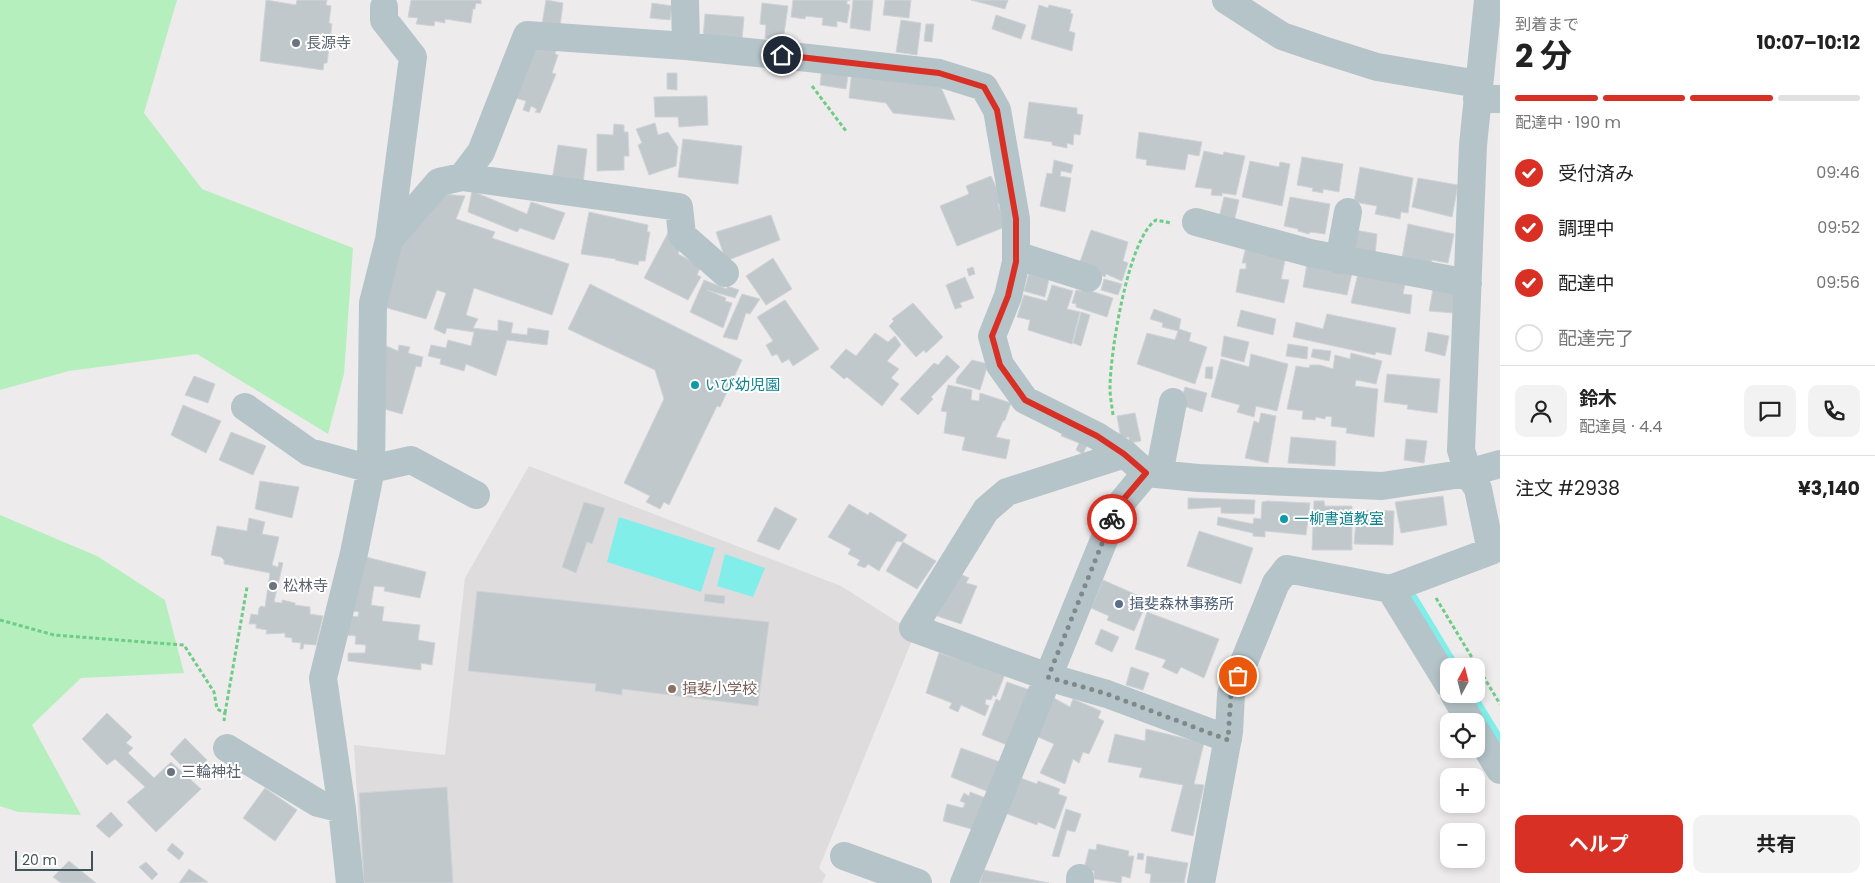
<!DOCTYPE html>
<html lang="ja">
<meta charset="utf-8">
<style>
:root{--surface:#fff;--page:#f2f2f2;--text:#222;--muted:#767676;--line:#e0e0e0;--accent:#d93025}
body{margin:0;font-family:Poppins,"Noto Sans JP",sans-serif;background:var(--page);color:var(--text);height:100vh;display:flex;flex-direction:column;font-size:19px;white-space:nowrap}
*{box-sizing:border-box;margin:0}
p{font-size:16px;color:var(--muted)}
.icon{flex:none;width:28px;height:28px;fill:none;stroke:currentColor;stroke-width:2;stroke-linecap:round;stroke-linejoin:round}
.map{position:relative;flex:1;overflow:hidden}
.sheet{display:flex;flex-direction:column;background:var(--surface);width:375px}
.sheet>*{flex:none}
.needle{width:32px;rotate:7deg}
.fabs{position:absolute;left:1440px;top:658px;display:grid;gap:10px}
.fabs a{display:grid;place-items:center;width:45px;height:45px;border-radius:10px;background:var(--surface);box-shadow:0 2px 8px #0003;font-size:25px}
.scale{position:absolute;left:15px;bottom:12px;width:78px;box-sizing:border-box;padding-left:5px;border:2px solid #435459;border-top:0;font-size:14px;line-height:18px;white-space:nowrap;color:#435459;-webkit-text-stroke:4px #fff;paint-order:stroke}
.pin{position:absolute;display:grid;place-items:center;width:42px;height:42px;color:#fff;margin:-21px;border:2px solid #fff;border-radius:50%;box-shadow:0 1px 5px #0007}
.courier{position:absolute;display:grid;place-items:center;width:50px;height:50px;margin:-25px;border:4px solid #d93025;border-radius:50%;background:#fff;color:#222;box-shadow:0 1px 6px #0007}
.headline em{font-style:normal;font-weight:700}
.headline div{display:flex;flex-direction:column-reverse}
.headline{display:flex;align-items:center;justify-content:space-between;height:85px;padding:0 15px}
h1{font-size:32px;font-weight:700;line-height:38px}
.bar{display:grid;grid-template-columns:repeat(4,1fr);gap:8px 5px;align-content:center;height:60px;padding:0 15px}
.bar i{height:6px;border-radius:4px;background:var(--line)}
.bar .on{background:var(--accent)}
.bar p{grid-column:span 4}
.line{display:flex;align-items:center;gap:12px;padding:0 15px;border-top:1px solid var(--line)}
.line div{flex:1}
.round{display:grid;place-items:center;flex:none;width:52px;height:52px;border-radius:10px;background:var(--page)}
ol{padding:0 15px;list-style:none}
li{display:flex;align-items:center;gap:15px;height:55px}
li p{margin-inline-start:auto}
li .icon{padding:5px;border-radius:50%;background:var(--accent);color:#fff;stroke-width:4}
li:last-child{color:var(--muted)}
li i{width:28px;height:28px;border:2px solid var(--line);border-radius:50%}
.cta{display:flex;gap:10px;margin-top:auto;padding:10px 15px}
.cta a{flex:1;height:58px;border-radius:10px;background:var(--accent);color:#fff;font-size:20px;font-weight:700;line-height:58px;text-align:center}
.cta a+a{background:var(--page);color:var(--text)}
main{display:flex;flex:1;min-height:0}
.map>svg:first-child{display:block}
.education{fill:#dfdcde}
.green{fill:#b6efbe}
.water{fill:#81eee9}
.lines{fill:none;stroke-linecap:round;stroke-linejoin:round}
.stream{stroke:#81eee9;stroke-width:8}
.building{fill:#c1c8cb;stroke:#cfd3d7}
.path{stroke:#6dcd86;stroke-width:3;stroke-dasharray:4 2.5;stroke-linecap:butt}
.minor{stroke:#b5c4c9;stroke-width:28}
.done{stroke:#7f898c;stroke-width:5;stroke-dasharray:0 9}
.route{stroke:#d93025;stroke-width:6}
.worship-dot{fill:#6b7280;stroke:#fff;stroke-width:2}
.culture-dot{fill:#0f9aa8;stroke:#fff;stroke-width:2}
.service-dot{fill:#5c6f8a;stroke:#fff;stroke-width:2}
.education-dot{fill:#8d6e63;stroke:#fff;stroke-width:2}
.labels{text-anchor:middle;stroke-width:4;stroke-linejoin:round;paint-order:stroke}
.worship-label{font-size:15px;fill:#5b616d;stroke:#fff;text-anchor:start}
.culture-label{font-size:15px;fill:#0d838f;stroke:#fff;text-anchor:start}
.service-label{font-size:15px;fill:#4e5e75;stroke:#fff;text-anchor:start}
.education-label{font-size:15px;fill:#785e54;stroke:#fff;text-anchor:start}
</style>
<main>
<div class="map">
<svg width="1500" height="883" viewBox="0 0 1500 883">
<rect width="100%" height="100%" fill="#eeebec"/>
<path class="education" d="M529,466L841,586L915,633L819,868L826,875L822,883H362L354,745L445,755L465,578Z"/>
<path class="green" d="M0,0H177L144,113L202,189L353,248L344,374L328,434L197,354L69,371L0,390Z
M0,515L97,556L165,600L184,673L81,678L32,725L81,815L18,812L0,806Z"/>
<path class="water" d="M619,517L715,548L701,592L607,562Z
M725,554L765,568L753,597L717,586Z"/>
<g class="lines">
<path class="stream" d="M1414,598L1455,666
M1472,694L1500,740"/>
</g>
<path class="building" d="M266,0L296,5L297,0H327L326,5L331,6L329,23L332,24L327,63H324L323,70L260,61Z
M411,0H481V4L476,3L475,9H473L471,23L445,19V23L435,21L434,26L416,24L418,18L408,17Z
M546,0L563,3L560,27L542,24Z
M793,0H850L847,1V4L850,5L847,23L837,21V27L822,25L823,18L806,16L805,19L791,17Z
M853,0H873L870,31L850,28Z
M885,0H911L909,18L883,15Z
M971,0H1008L1005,9Z
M652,3L672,6L670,20L650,18Z
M762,3L788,6L783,41L765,38L766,25L760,24Z
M1039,5L1048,8L1049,5L1071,10L1070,13L1073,14L1069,31L1075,33L1072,51L1031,39Z
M705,14L744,17L742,40L703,38Z
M996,15L1026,25L1021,39L992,29Z
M901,20L921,23L917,55L896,52Z
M926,24H934L932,42L924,41Z
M534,46L556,48L555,54L558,55L552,73L556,74L540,113L535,112L537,109L531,106L529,112L523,110L526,101L512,97Z
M822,66L849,70L846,89L820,85Z
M852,69L938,80L955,120L893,113L886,103L849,98Z
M667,73H677V90L667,89Z
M707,96L708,125L679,127L678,117H655L654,97Z
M1029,102L1077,108V114L1083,115L1080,135L1074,134L1073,145L1067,143V148L1052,145V142L1024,138Z
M655,123L658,135L668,132L678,147L676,166L649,175L638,145L642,143L636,129Z
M614,124L624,125V132H628L629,156H624V170L597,171V134L613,135Z
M1139,132L1202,142L1199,156L1188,154L1185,170L1146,165L1147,160L1136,158Z
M683,139L742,146L738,184L678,177Z
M558,145L587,149L583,184L552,180Z
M1204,151L1223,155L1224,152L1245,156L1236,195L1222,193V196L1211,195L1212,189L1195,187Z
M1302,157L1343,164L1339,192L1323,189V193L1312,191L1313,188L1297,185Z
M1054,160L1073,165L1071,173L1061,171L1060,176L1071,178L1065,212L1040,206L1047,173L1052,174Z
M1250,161L1279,167L1280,162L1290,164L1282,206L1242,197Z
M1360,167L1413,178L1408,213L1401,212L1400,219L1375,214L1377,206L1354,202Z
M991,176L1003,202L998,204L1004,221L1010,225L957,246L940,206L969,194L966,186Z
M1418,178L1458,185L1452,217L1412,207Z
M472,191L527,214L531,202L565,213L554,240L520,228L517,232L468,212Z
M442,194L465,196L456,219L495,232L492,238L569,264L552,315L474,288L466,315L478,319L473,328L498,331V320L513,323L511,333L527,335L528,328L549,331L547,345L507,340L496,376L466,364L464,371L440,364L441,359L428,356L431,345L446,348L448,340L471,346L474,332L447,328L445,334L434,329L446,293L437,290L426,319L384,307L402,244Z
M1224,197L1239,200L1234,222L1219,218Z
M1290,197L1330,204L1325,234L1310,232L1309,234L1298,231V229L1284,226Z
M589,212L648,225L647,232H650L645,261H639L638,265L615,260L616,259L581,254Z
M771,215L780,240L726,261L716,232Z
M1408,224L1454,234L1448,263L1432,260L1431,264L1402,258Z
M1091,230L1128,242L1123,261L1128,263L1122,281L1106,274L1105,277L1094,272L1095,267L1080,262Z
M1355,230L1377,234L1375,256L1350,252Z
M669,231L680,247L678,254L701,266L697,275L701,277L688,300L644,278Z
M1246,247L1286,256L1281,279L1289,280L1284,303L1236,292L1240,269H1246V263H1242Z
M773,258L792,289L766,305L746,276Z
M1307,264L1352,273L1347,295L1303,287Z
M973,267L975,274L969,276L967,269Z
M1029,273L1049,279L1045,297L1024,291Z
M1358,274L1405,284L1403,294L1412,295L1410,314L1351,303Z
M965,277L974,298L960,303L962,307L955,309L946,285Z
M1104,279L1122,284L1118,295L1101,290Z
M704,280L727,289V286L739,290L735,298L707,290L726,298L725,301L732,303L723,328L690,312Z
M590,284L742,360L720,407L717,406L669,505L664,502L660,509L646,502L650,496L624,483L664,399L655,370L568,329Z
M1052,285L1073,291L1067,309L1080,312L1072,344L1028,330L1030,320L1017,317L1024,295L1047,301Z
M1081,288L1113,298L1107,317L1076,307V304L1072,303L1076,290L1081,291Z
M1433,289L1456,294L1454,313L1429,311Z
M742,294L760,299L750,314L746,313L737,340L723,337Z
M785,300L819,349L793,366L789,359L782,363L777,354L772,356L766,345L773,341L757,317Z
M913,303L943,337L926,353L924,350L916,357L889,326L894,321L892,319Z
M1154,309L1181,319L1179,329L1191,333L1189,341L1207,347L1195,384L1137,364L1147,333L1175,340L1178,331L1162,327L1163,323L1150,319Z
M1241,310L1276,319L1273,335L1237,326Z
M1081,312L1090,315L1081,346L1073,343Z
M1327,314L1396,328L1391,355L1376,352L1375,355L1293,337L1296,322L1323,329Z
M1428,332L1449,336L1445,356L1425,351Z
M875,333L888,342L895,336L901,345L887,361L899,369L891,378L899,384L882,406L847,377L844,379L830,367L846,349L856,356Z
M1224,336L1249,342L1244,362L1221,356Z
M1288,344L1308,347L1307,359L1286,356Z
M384,345L398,351L399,345L410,347L408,353L423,357L421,367L416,366L402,414L381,408Z
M1313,349L1331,351L1329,361L1311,357Z
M1351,353L1382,361L1376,384L1356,380L1355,386L1378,389L1374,437L1346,433L1347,428L1331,426L1332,417L1326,416L1325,419L1316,417L1315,420L1302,419L1303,411L1287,409L1296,366L1309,368L1310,365H1320L1333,369L1335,355L1350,359Z
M1251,354L1288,364L1277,411L1256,406L1254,417L1237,412L1240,405L1211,397L1221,359L1249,367Z
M947,355L960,367L931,397L933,399L918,415L900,399L934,363L938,365Z
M972,360L988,364L980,390L956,383L957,378Z
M1206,367H1213L1212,379L1205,378Z
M1387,374L1440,379L1437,413L1407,409L1408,405L1384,402Z
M194,376L215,384L208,403L185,395Z
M948,385L972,390L971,400L979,401L980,393L1011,403L1005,420L1003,421L996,437L1010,440L1006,459L962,450L965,437L944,433L947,412L941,411Z
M1185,387L1207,393L1202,412L1180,405Z
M183,405L221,421L206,453L171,435Z
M1135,413L1141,441L1129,443V437L1121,439L1117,416Z
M1261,413L1276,416L1268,463L1245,458L1254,421L1259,423Z
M1064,429L1089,441L1083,454L1076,450L1079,443L1061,436Z
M231,432L266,446L253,475L219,460Z
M1291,437L1336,441L1335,466L1288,463Z
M1406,439L1427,441L1424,463L1404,460Z
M260,481L299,487L292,518L255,509Z
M1443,496L1447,525L1401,533L1395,502Z
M1188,498L1255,500L1254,514L1221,513V507L1188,509Z
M1267,501L1310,503L1306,535L1265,531V537L1253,536V533L1217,525L1218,517L1253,524L1254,518L1261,519L1262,502Z
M1314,501H1324L1325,506H1352V550H1312Z
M584,502L605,508L592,544L587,542L576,573L562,567Z
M849,504L868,515L870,512L907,535L902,542L897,541L879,571L868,564L865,568L857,565L860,560L848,554L851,549L828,537Z
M775,507L797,519L779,550L757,541Z
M1357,510L1394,511L1393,545L1354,544Z
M249,518L265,522L262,534L279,537L272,565L278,567L279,562L283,563L274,602L282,603V600L295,603V605L310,607V614L323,616L316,645L304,644L303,649H300L301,643L292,642V638L285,637V633L266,634L267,630L256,628V624H249L251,614L258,615L259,608L261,606L265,607L270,573L224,564V560L221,557L211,555L217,526L247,531Z
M1199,531L1253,548L1241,584L1187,566Z
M903,542L936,561L917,589L886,571Z
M366,557L426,572L420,598L384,591L385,587L374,586L371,605L384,607L382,621L420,625L418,640L435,643L432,665L421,663V670L348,661V653H365L366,645L355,644L356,636L346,635L352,616L358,617L359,612L353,611Z
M958,573L969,578L966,583L977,586L961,624L937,616Z
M1103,580L1148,600L1134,631L1107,620L1109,616L1091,608Z
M477,591L769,622L758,706L622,689V695L595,691L596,684L468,671Z
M705,594L725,596L724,604L704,601Z
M1147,612L1219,639L1204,678L1181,667L1177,674L1162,667L1166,660L1135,649Z
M1101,629L1119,637L1112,652L1095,644Z
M939,653L1005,674L996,697L993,695L991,700L986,699L985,704L989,706L985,716L961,705L958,712L949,708L952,703L926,693Z
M1131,667L1149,673L1143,690L1126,685Z
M1007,682L1030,690L1007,745L982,735L996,699L1000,701Z
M1052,697L1070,707L1073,699L1101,711L1098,718L1104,721L1089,754L1083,752L1079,763L1073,759L1065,784L1040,773L1054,744L1036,736Z
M107,713L132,737L126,743L133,748L128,753L154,778L171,762L201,789L156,832L127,802L145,787L115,759L107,765L82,739Z
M1146,729L1204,743L1194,784L1204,785L1193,836L1171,831L1183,785L1139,777L1142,768L1108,762L1115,734L1145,741Z
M185,738L207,760L193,777L170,754Z
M961,748L1000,762L989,792L951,777Z
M1018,777L1037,784L1038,781L1060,789L1058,794L1067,797L1055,829L1038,822L1037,825L1005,813Z
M447,787L453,883H364L359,793Z
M265,788L297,810L275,841L243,818Z
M970,792L986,798L975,830L943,821L947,804L963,808L965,803L960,801L964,793L969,796Z
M1066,809L1081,814L1075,832L1067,830L1059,857L1052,856Z
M111,812L123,825L109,838L96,826Z
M172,843L184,853L179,860L167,850Z
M1097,844L1129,851L1128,856H1134L1130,878L1122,876L1121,883L1094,879V871L1084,869L1089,849L1096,850Z
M1138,853L1144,854L1143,860L1137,859Z
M1147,856L1188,863L1184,883H1150L1151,874L1145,873Z
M69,861L96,883H61L53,877Z
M146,862L158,874L152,880L139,867Z
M189,869L208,882L179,883Z
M984,870L1049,883H980Z"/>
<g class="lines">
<path class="path" d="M812,86L846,131
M1113,415C1112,406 1110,397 1110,388C1110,354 1128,238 1156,220L1171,223
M1436,598L1500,704
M0,620L54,635L184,645L214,692L217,709L225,713L224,721
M225,713L247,587"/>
<path class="minor" d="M685,0L686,46
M1226,0L1282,36L1320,49L1377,67L1478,84
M384,7V20L413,57L389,240
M1477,99H1500
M462,177L679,207L682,235L725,273
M1196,222L1310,253L1468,283
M1016,255L1088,278
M1339,260L1348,212
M245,407L309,452L371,469L411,460L476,495
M1125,454L1007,492L986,510L913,628L1048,677L1107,694L1228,739
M1159,474L1173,402
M1390,589L1449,685
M1454,694L1470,721
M1476,731L1500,770
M227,748L318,803L342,809
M844,856L918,883
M350,883L342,809L323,678L354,553L371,469L373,303L389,240L439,182L462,177L481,152L527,35L686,46L809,58L939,73L984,87L997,110L1016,219V262L1008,296L992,336L1000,365L1025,400L1097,436L1125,454L1146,473L1198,478L1382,486L1468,473L1500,464
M964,883L1117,508L1146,473
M1080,883V878
M1201,883L1229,732L1231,694L1276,583L1287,569L1390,589L1491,551L1478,489L1468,473L1461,450L1473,145L1488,0"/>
</g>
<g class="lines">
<path class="done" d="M1112,519L1048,677L1107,694L1228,740L1231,694L1238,676"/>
<path class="route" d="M782,55L939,73L984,87L997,110L1016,219V262L1008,296L992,336L1000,365L1025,400L1097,436L1124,454L1146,473L1116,508L1112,519"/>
</g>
<g class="worship-dot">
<circle cx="296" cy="43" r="5"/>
<circle cx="273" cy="586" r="5"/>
<circle cx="171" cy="772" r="5"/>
</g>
<g class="culture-dot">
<circle cx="695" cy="385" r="5"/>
<circle cx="1284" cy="519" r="5"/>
</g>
<circle class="service-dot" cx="1119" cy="604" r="5"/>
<circle class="education-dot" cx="672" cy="689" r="5"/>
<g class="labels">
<g class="worship-label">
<text x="306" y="48">長源寺</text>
<text x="283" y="591">松林寺</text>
<text x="181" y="777">三輪神社</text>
</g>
<g class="culture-label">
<text x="705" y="390">いび幼児園</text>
<text x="1294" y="524">一柳書道教室</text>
</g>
<g class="service-label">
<text x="1129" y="609">揖斐森林事務所</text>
</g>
<g class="education-label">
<text x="682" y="694">揖斐小学校</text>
</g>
</g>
</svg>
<div class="fabs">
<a><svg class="needle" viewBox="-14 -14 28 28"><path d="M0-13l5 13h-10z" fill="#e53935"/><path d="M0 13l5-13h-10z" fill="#767676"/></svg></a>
<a><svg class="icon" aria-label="locate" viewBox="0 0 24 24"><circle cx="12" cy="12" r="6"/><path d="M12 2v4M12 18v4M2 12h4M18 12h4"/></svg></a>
<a>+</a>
<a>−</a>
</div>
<div class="scale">20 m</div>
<div class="pin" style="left:1238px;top:676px;background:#ea580c"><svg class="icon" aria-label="bag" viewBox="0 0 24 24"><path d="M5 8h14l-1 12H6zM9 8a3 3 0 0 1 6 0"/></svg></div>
<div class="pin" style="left:782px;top:55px;background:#1f2937"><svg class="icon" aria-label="home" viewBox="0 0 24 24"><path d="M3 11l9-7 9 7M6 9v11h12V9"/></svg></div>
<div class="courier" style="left:1112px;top:519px"><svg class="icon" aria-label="bike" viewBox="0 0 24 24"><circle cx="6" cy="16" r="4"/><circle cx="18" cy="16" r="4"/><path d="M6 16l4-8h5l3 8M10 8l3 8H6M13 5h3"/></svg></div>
</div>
<section class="sheet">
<div class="headline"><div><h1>2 分</h1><p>到着まで</p></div><em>10:07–10:12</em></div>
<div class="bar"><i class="on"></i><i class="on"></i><i class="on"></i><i></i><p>配達中 · 190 m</p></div>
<ol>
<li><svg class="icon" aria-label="check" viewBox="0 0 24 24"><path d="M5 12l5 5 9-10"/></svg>受付済み<p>09:46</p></li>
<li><svg class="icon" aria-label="check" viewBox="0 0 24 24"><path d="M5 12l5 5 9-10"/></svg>調理中<p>09:52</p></li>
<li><svg class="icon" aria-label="check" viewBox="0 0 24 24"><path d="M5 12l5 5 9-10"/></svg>配達中<p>09:56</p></li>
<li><i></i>配達完了</li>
</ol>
<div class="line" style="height:90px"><a class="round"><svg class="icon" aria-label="person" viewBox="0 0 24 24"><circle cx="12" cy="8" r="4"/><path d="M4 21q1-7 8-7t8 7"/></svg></a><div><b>鈴木</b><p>配達員 · 4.4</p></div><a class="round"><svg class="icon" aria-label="chat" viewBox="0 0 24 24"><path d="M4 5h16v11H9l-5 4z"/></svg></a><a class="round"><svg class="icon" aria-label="phone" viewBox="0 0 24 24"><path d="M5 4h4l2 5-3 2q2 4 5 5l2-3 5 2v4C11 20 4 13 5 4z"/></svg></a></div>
<div class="line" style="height:65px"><div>注文 #2938</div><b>¥3,140</b></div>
<div class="cta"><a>ヘルプ</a><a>共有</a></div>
</section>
</main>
